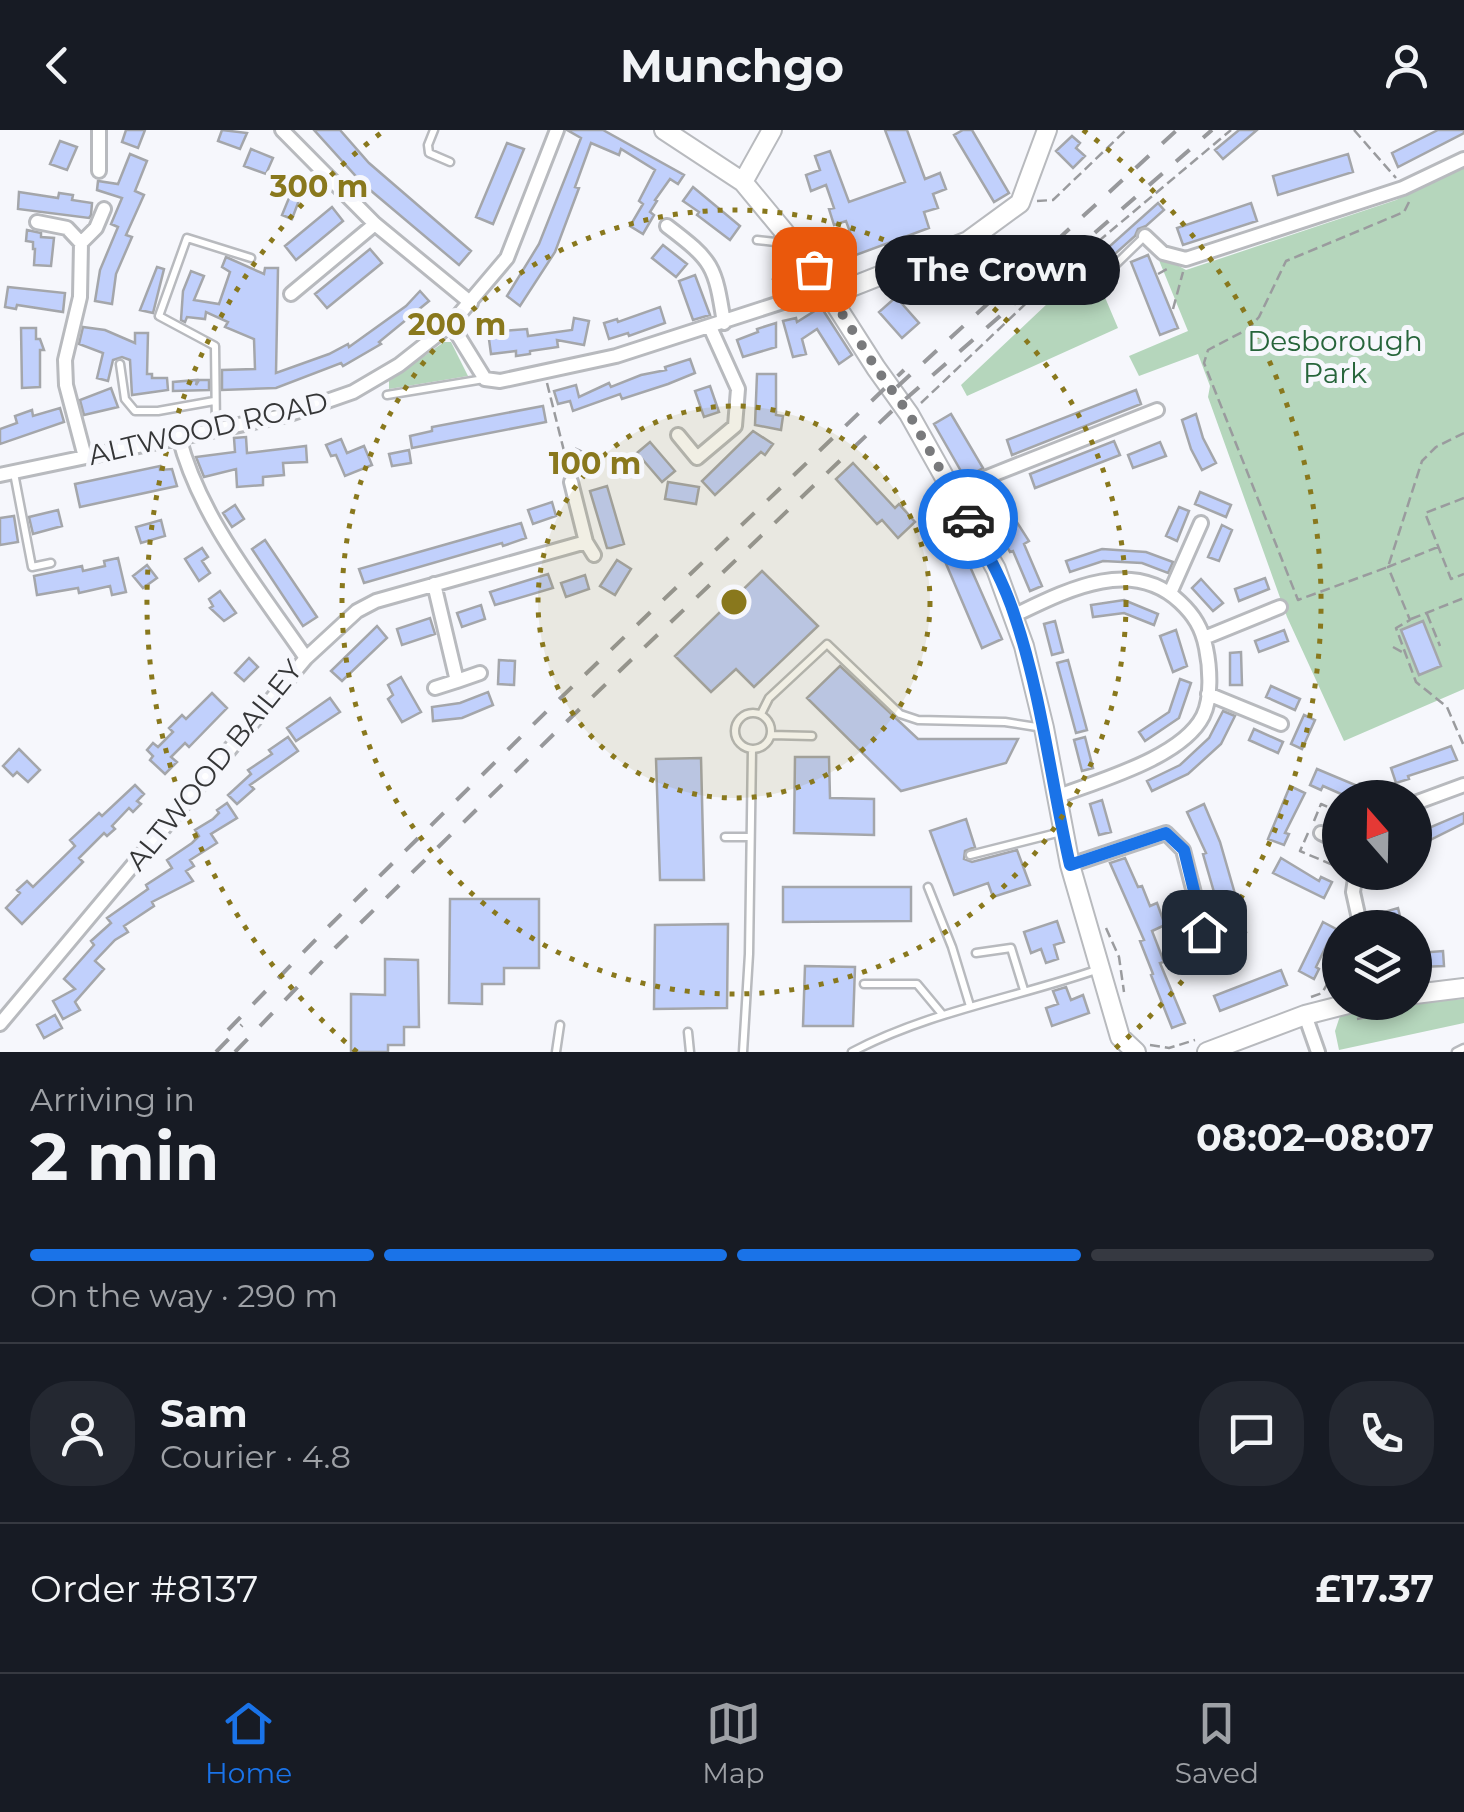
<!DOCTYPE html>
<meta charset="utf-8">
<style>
:root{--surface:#171b24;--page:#242831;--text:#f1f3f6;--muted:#9ea1a6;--line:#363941;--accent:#1a73e8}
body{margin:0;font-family:Montserrat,sans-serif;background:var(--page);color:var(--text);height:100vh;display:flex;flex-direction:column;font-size:38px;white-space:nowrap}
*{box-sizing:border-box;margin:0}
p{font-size:32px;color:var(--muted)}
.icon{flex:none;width:55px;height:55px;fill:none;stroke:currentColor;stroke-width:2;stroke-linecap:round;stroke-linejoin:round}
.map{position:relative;height:922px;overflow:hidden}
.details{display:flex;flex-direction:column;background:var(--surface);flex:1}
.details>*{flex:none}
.needle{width:65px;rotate:340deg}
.tools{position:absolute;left:1322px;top:650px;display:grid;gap:20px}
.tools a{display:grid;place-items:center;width:110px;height:110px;border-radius:50%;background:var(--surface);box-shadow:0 5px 15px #0003;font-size:50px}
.pin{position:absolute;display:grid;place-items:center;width:85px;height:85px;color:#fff;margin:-42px;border-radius:20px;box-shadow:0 5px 15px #0006}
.courier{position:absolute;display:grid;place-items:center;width:100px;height:100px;margin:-50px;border:8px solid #1a73e8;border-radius:50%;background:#fff;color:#222;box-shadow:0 2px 12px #0007}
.bubble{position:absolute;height:70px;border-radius:35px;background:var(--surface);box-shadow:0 5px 15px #0003;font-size:32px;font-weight:700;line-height:70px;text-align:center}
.headline em{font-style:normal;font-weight:700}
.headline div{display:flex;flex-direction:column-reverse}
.headline{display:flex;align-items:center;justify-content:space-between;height:170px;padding:0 30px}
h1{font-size:65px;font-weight:700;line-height:75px}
.bar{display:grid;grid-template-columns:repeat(4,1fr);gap:15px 10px;align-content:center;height:120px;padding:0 30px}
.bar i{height:12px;border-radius:8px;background:var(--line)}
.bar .active{background:var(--accent)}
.bar p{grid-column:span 4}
.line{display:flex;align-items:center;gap:25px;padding:0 30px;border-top:2px solid var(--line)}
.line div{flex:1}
.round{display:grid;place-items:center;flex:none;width:105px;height:105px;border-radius:40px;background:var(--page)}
header{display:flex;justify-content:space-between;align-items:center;height:130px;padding:0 30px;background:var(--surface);font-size:45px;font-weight:700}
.tab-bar{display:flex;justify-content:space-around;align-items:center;height:140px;border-top:2px solid var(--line);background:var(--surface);font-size:28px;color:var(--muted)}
.tab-bar a{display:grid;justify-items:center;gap:5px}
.tab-bar .active{color:var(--accent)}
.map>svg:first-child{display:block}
.green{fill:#b5d6bc}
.building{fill:#c1d0fc;stroke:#a4a6aa;stroke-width:2.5}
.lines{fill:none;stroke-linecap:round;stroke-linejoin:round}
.lane-casing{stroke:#b8babe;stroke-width:11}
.street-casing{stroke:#b8babe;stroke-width:18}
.secondary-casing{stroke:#b8babe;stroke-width:22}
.path{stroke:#9a9b9e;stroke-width:2.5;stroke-dasharray:10 5;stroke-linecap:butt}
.lane{stroke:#fff;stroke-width:6}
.street{stroke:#fff;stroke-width:12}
.secondary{stroke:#fff;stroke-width:18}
.rail{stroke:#97989b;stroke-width:4;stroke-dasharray:18 18;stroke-linecap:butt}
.done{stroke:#797a7c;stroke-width:10;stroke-dasharray:0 18}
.route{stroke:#1a73e8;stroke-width:12}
.ring{fill:none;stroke:#89781d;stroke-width:5;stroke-dasharray:5 10}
.labels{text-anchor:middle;stroke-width:10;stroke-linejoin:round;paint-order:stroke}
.park-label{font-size:28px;fill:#27653b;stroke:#f6f7fc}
.street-label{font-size:28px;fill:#353637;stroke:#f6f7fc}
.centre{fill:#89781d;stroke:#f6f7fc;stroke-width:5}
.ring-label{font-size:30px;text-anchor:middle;font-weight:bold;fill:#89781d;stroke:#f6f7fc;stroke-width:10;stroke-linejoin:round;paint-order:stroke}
</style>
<header><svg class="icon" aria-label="back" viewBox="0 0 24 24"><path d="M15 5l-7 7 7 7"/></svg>Munchgo<svg class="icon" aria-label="person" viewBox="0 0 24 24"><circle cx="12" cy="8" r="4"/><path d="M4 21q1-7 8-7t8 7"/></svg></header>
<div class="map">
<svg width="1464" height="922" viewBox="0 0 1464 922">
<rect width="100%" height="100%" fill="#f6f7fc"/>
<path class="green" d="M1464,36V559L1344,611L1287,487L1208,267L1210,256L1198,224L1139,246L1129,226L1188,201L1156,123L1186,140L1396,70Z
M1084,139L1101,158L1118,198L967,266L961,255Z
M444,212H451L468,246L389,259V251Z
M1464,869V893L1339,920L1335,901L1340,886L1401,873Z"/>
<path class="building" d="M126,0H145L138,18L122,12Z
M222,0L247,3L240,19L218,11Z
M314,0H340L369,33L471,121L459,135L363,54Z
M567,0H603L684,45L678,54L670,49L655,70L657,71L650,82L654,85L643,104L630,96L643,74L639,71L655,40L621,19L619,25L591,13L575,57L579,58L555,122L520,176L507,166L539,114L581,8Z
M885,0H907L925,49L940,43L946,59L933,64L938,78L924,82L929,98L845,129L840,118L854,113L846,91L834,95L829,79L834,78L826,55L811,61L806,45L820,40L815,26L830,21L849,72L905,52Z
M963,0H972L1009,63L994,72L954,5Z
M1239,0H1257L1223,29L1215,20Z
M1438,0H1464V3L1398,37L1392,23Z
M1072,6L1080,13L1076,18L1085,26L1073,38L1056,21Z
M60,11L77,17L67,40L50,34Z
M507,13L524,19L493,94L476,87Z
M251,19L273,28L266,44L244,36Z
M130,24L147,31L135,61L144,65L126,105L132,107L116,144L112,174L95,171L100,140L118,97L111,94L122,68L97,60L98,51L118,54Z
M1348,24L1353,42L1278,65L1273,46Z
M277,45L299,53L296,63L301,65L292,89L282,85L289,68L270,61Z
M693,57L740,96L730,110L697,85L699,82L683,71Z
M19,62L58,68L59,63L73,65L72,70L92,73L91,85L89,88L18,79Z
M1158,73L1164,80L1146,96L1138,99L1135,106L1097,140L1091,133Z
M1251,73L1257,91L1183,115L1177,98Z
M332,77L343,91L296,130L285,116Z
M27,100L41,103V107L54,108L51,136L34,135L35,119H33V112L26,111Z
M663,115L687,134L676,147L652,128Z
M370,119L382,133L327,178L315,164Z
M1148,125L1178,198L1160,205L1131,132Z
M226,127L264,144L265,138H278L276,243L329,224L348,214L349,217L406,176L420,161L429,171L379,212L381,214L343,236L341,233L276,258L222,260V240L255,239L254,209L225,197L228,192L206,182L205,189L187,187L185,192L181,190L183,161L191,141L204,146L194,170L219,174L230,142L222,137Z
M939,136L956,155L948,163L931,143Z
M157,137L164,139L153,183L140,180Z
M783,137L802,151L798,157L788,160L773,149Z
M695,145L710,185L693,190L679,151Z
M8,157L65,163L63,182L17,175L16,179L5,177Z
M896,167L919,193L902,208L879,182Z
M660,177L665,193L629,206L628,203L609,209L604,193L617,189L618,192Z
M821,177L852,225L839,234L817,199L802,209L806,224L793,227L783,191L796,188L797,192Z
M574,188L589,191L584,215L557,210L558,217L530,221V224L516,226V221L491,224L488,202L527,199L528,206L572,200Z
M776,193V217L743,227L737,210L758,202L757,199Z
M83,197L105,200L135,213V203H148L147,244H152V248H167L168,260L132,265L130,230L122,227L113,230L108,251L97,248L103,223L79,214Z
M21,198H36V209H40L44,220H40V257L22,258Z
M690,229L695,243L668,254L622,269L620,264L573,281L570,271L558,274L554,261L576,255L579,267L609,253L611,257L641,245L666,240L665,237Z
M757,244H776V285L783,286L781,300L755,295Z
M197,250L196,255L199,250H209V260L173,261V252Z
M710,256L719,282L704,287L695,261Z
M111,258L118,277L84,285L80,270Z
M1136,260L1141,274L1012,325L1007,310Z
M543,276L546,292L412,318L410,306L432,301V297Z
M60,278L64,292L0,314V299L17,293L15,286L32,280L33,286Z
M951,284L983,338L965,348L934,294Z
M1196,284L1203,308L1216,333L1202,340L1191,319L1182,290Z
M753,301L773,314L765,325L761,322L715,365L702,351Z
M246,307L247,323L306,316L307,332L283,333L284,345L263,347V355L237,357L236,339L204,347L196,327L235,322L234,308Z
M341,309L347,323L364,316L372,335L345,346L336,325L331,326L326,315Z
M1114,311L1120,325L1035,358L1030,344Z
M650,312L675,341L662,352L637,323Z
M1160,312L1166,326L1133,338L1128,325Z
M576,319L598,329L592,344L570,334Z
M409,320L411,333L392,336L389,324Z
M853,333L895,378L899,374L915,392L898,408L882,390L877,394L836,349Z
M160,336V340L172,339L177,356L80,377L75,354Z
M668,352L699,357L696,374L665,369Z
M993,355L1029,411L1024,414L1042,456L1030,461L1013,421L1010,422L977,365Z
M607,356L624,414L611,418H607L590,361Z
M1200,362L1231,375L1226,387L1195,374Z
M552,372L556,386L533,394L528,380Z
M235,375L244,389L232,397L223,383Z
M1179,377L1189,381L1177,411L1166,406Z
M58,380L62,396L33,404L29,387Z
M14,386L18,412L0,415V388Z
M937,388L964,423L1002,509L982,518L944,429L922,400Z
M161,390L165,406L141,413L136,397Z
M521,393L526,408L503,416L502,413L364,453L359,439Z
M1222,395L1232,400L1219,431L1208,427Z
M265,410L317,487L303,496L252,419Z
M202,418L208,427L202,431L210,443L199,451L185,429Z
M1102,419L1146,422L1173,432L1168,443L1142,433L1103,431L1070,442L1066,431Z
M118,428L126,462L112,465L110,456L79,463L78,458L37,465L34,446L82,436L83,441L105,436L104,431Z
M617,430L631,439L615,465L600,456Z
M147,435L157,448L143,458L133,446Z
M762,441L818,496L754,557L736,539L711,562L675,526Z
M548,444L553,458L495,475L490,462Z
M585,445L589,459L566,467L561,453Z
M1265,448L1269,459L1239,471L1235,459Z
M1201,449L1223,473L1213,481L1192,458Z
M220,461L236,483L224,491L210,478L213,476L209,469Z
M1124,470L1158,484L1154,495L1124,483L1093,487L1091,475Z
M481,475L485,489L462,497L457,483Z
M430,488L435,504L402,515L397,499Z
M1055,491L1063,522L1052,525L1044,494Z
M1423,491L1441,536L1419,545L1401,500Z
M377,496L387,508L342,551L331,541Z
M1176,500L1187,536L1173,542L1160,506Z
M1284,500L1288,511L1259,522L1255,511Z
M1241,522L1242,555H1230V523Z
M249,528L258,537L244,551L235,543Z
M499,530L515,531L514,555L498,554Z
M1068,530L1087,600L1076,603L1057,533Z
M840,536L918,609H1018L1006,633L901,661L807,568Z
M401,547L421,582L402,592L388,569L393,565L388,555Z
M1180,549L1191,553L1179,588L1145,611L1139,602L1169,582Z
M1271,556L1300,569L1295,580L1266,567Z
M488,562L493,575L462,588L433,591L432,577L460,573Z
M212,563L227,578L189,617L185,613L171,627L177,632L165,644L150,630L153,626L147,620L153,613L158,617L173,602L169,598L182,585L186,589Z
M330,568L340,582L296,611L287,598Z
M1223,581L1235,586L1221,614L1188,644L1152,661L1147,651L1180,635L1209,608Z
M1304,585L1315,590L1302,619L1291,614Z
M1254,599L1283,612L1278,623L1249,610Z
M288,607L298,621L250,655L254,659L237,674L228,665L251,644L248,640L272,624L269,620Z
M1085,607L1093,638L1082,641L1074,610Z
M1451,616L1457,630L1408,646L1409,649L1396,653L1391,638Z
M19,619L40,640L28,652L17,642L13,646L3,636Z
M795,627H829L830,668L874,669V705L794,703Z
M701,628L704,750H660L656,629Z
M1317,639L1384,667V668H1350L1323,656L1321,660L1310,655Z
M135,655L144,664L137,671L141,674L133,682L129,678L112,696L115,699L107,706L104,703L79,728L83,732L22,794L6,778L20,763L17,760L27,751L33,757L75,716L70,710L99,683L102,686Z
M1290,656L1305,663L1285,703L1289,704L1284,715L1268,709Z
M1102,670L1111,702L1099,705L1090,674Z
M227,673L237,688L211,704L217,713L190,730L194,736L186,741L193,751L152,772L154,776L124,796L128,802L115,810L95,831L104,839L75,872L80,880L63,889L53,871L75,859L64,849L94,815L91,811L111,793L107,788L148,759L146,755L172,738L167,730L192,713L199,706L195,700L213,689L219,683L217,680Z
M1204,674L1220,712L1246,802L1227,807L1203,724L1206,723L1187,682Z
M1464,683V693L1422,714L1417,703Z
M966,689L975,717L965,721L964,729L972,732L1017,720L1030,755L993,767L988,753L954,765L930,701Z
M1125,728L1138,757L1142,756L1150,776L1157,773L1165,795L1152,801L1164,832L1160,833L1185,893L1172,898L1151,845L1153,844L1140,811L1144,810L1110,733Z
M1281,728L1319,751L1321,747L1332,752L1324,768L1273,743Z
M783,757H911V791L783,792Z
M450,769H539V838H504V854H482V874L449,873Z
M1398,778L1403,798H1388L1384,782Z
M1057,791L1064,812L1054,815L1058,829L1046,833L1041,819L1031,823L1024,802Z
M1323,792L1338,800L1333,809L1330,808L1316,837L1319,839L1314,849L1299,841Z
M728,794L727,878L654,879L655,795Z
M1443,821L1444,836L1419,837L1418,823Z
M385,829L418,830L419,897H404V915H388V922H351V864L385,865Z
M805,836L855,837L853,896H803Z
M1281,840L1287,855L1220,881L1214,866Z
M1066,857L1071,870L1083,865L1089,883L1052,896L1046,878L1058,874L1053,861Z
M55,885L62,898L44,908L37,895Z"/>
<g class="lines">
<g class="lane-casing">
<path id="lane" d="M434,0L428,15L429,23L450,32
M757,110L775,112L784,104
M1110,140L1144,107
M120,234L125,269L135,281H158L214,271
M387,265L484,249
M216,298L215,216L159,186L187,108L251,128
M14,343L32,437L51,433
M735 601a18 18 0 1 1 36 0a18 18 0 1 1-36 0Z
M761,584L769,568L827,514L900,584L918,590L1005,592L1043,598
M771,605L812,606
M725,707H750
M970,725L1061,702
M928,757L952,817L970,876
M976,823L1011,818L1024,860
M864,854H917L942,884
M688,902L690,922
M556,922L560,895
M743,922L749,824L752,619
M852,922C930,881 1016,868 1099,839
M1456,922L1464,918"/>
</g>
<g class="street-casing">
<path id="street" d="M99,0V41
M282,0L375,94L471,173
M37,92L67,98L81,113
M667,96C713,131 715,135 724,193
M1145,106L1163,123L1186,129L1403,58L1464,29
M81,113L80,167L65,230L66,255L85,327
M81,113L96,98L104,79
M291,164L375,94
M451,194L485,249L500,251L616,226L817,161
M678,305L697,328L735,296L738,259L710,197
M0,345L287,285L353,262L399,235L451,194L507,128L557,0
M955,366L987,347L1157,280
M586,412L594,425
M434,454L457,551L435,558
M1170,463L1201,393
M1015,485C1065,461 1131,426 1180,472C1194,485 1202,498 1206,518C1210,537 1212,568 1203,586C1182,628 1097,651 1056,667
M1204,508L1280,477
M306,528L357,481L376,471L586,412L571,352
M457,551L480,543
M1208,564L1281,594
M1415,673L1464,655
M1321,703L1340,712
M1070,735L1166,703L1183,720L1204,802
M1356,742L1353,762L1361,798
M1305,885L1318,922
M0,894L306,528C259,459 200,389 179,307"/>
</g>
<g class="secondary-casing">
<path id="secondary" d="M664,0L743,52L805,127L876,238L909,284L996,439L1024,516L1044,598L1070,735L1120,907L1136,922
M743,52L772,0
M831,165L968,111L1020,73L1047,0
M1415,864L1464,858
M1207,922L1305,885L1356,872"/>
</g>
<path class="path" d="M1354,0L1396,48
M1037,71L1053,70L1126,0
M1409,72L1404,82L1286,131L1259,187L1248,199L1208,220L1204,233L1298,470L1388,437L1422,331L1436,317L1464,303
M1158,144L1167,139
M1173,179L1183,142
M547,253L568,337
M921,273L1038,162L1231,0
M1464,368L1425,383L1451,449L1464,444
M1438,417L1388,437L1410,490L1396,498L1416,552L1447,577L1464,616
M1427,484L1440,516
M1411,489L1464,468
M1393,517L1402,522
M1314,691L1321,674L1340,682
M1308,703L1300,721L1340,738
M1106,798L1119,827L1124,862
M1311,867L1322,863L1340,832
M1357,889L1408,879
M1150,915L1169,918L1195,910"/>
<use href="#lane" class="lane"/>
<use href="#street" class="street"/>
<use href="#secondary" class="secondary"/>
<path class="rail" d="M897,257L1177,0
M228,900L325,800L549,579L904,240
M216,922L242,895
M235,922L337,816L562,596L893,280L1212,0"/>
</g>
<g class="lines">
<path class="done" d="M814,139L876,238L909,284L968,389"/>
<path class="route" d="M968,389C986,421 1004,452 1015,487C1042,567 1051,653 1070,735L1166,703L1184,720L1204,802"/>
</g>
<circle cx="734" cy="472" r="196" fill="#89781d" fill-opacity=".12"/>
<g class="ring">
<circle cx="734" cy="472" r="196"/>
<circle cx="734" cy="472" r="392"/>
<path d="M357 922A587 587 0 0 1 385 0M1083 0A587 587 0 0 1 1111 922"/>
</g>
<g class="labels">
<g class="park-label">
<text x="1335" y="221">Desborough<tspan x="1335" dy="32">Park</tspan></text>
</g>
<g class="street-label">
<text transform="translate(208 298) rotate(-13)" y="10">ALTWOOD ROAD</text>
<text transform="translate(214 635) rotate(-51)" y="10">ALTWOOD BAILEY</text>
</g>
</g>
<circle cx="734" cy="472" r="15" class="centre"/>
<g class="ring-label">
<text x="319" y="67">300 m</text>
<text x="457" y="205">200 m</text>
<text x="595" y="344">100 m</text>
</g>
</svg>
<div class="tools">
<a><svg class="needle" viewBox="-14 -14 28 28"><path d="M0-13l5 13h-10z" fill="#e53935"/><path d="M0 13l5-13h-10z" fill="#9ea1a6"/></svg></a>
<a><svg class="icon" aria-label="layers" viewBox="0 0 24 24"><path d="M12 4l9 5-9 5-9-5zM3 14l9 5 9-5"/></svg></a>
</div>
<div class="pin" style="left:814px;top:139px;background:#ea580c"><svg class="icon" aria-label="bag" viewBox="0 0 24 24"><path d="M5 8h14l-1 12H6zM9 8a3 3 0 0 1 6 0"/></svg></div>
<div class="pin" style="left:1204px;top:802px;background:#1f2937"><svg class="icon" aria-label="home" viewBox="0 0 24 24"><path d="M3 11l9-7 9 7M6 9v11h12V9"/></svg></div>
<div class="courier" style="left:968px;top:389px"><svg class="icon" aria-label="car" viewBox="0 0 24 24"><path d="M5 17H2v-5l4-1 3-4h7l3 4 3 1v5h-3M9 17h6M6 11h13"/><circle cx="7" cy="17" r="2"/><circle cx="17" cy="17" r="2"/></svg></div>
<div class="bubble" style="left:875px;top:105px;width:245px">The Crown</div>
</div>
<section class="details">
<div class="headline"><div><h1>2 min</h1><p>Arriving in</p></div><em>08:02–08:07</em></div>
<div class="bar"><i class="active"></i><i class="active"></i><i class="active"></i><i></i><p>On the way · 290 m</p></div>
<div class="line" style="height:180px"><a class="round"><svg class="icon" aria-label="person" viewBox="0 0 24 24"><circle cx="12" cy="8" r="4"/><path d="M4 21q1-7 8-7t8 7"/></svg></a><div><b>Sam</b><p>Courier · 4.8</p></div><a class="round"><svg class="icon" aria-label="chat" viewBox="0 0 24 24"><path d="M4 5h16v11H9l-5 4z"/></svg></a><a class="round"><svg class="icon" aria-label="phone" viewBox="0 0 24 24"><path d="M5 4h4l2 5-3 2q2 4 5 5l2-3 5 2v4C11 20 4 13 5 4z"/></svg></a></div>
<div class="line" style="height:130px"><div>Order #8137</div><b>£17.37</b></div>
</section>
<nav class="tab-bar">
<a class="active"><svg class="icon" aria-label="home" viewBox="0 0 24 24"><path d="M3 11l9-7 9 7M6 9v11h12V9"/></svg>Home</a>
<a><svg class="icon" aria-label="map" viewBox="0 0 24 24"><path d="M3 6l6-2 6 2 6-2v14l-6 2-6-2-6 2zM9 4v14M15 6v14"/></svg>Map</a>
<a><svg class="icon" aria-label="saved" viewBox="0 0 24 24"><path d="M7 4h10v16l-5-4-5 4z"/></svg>Saved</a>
</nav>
